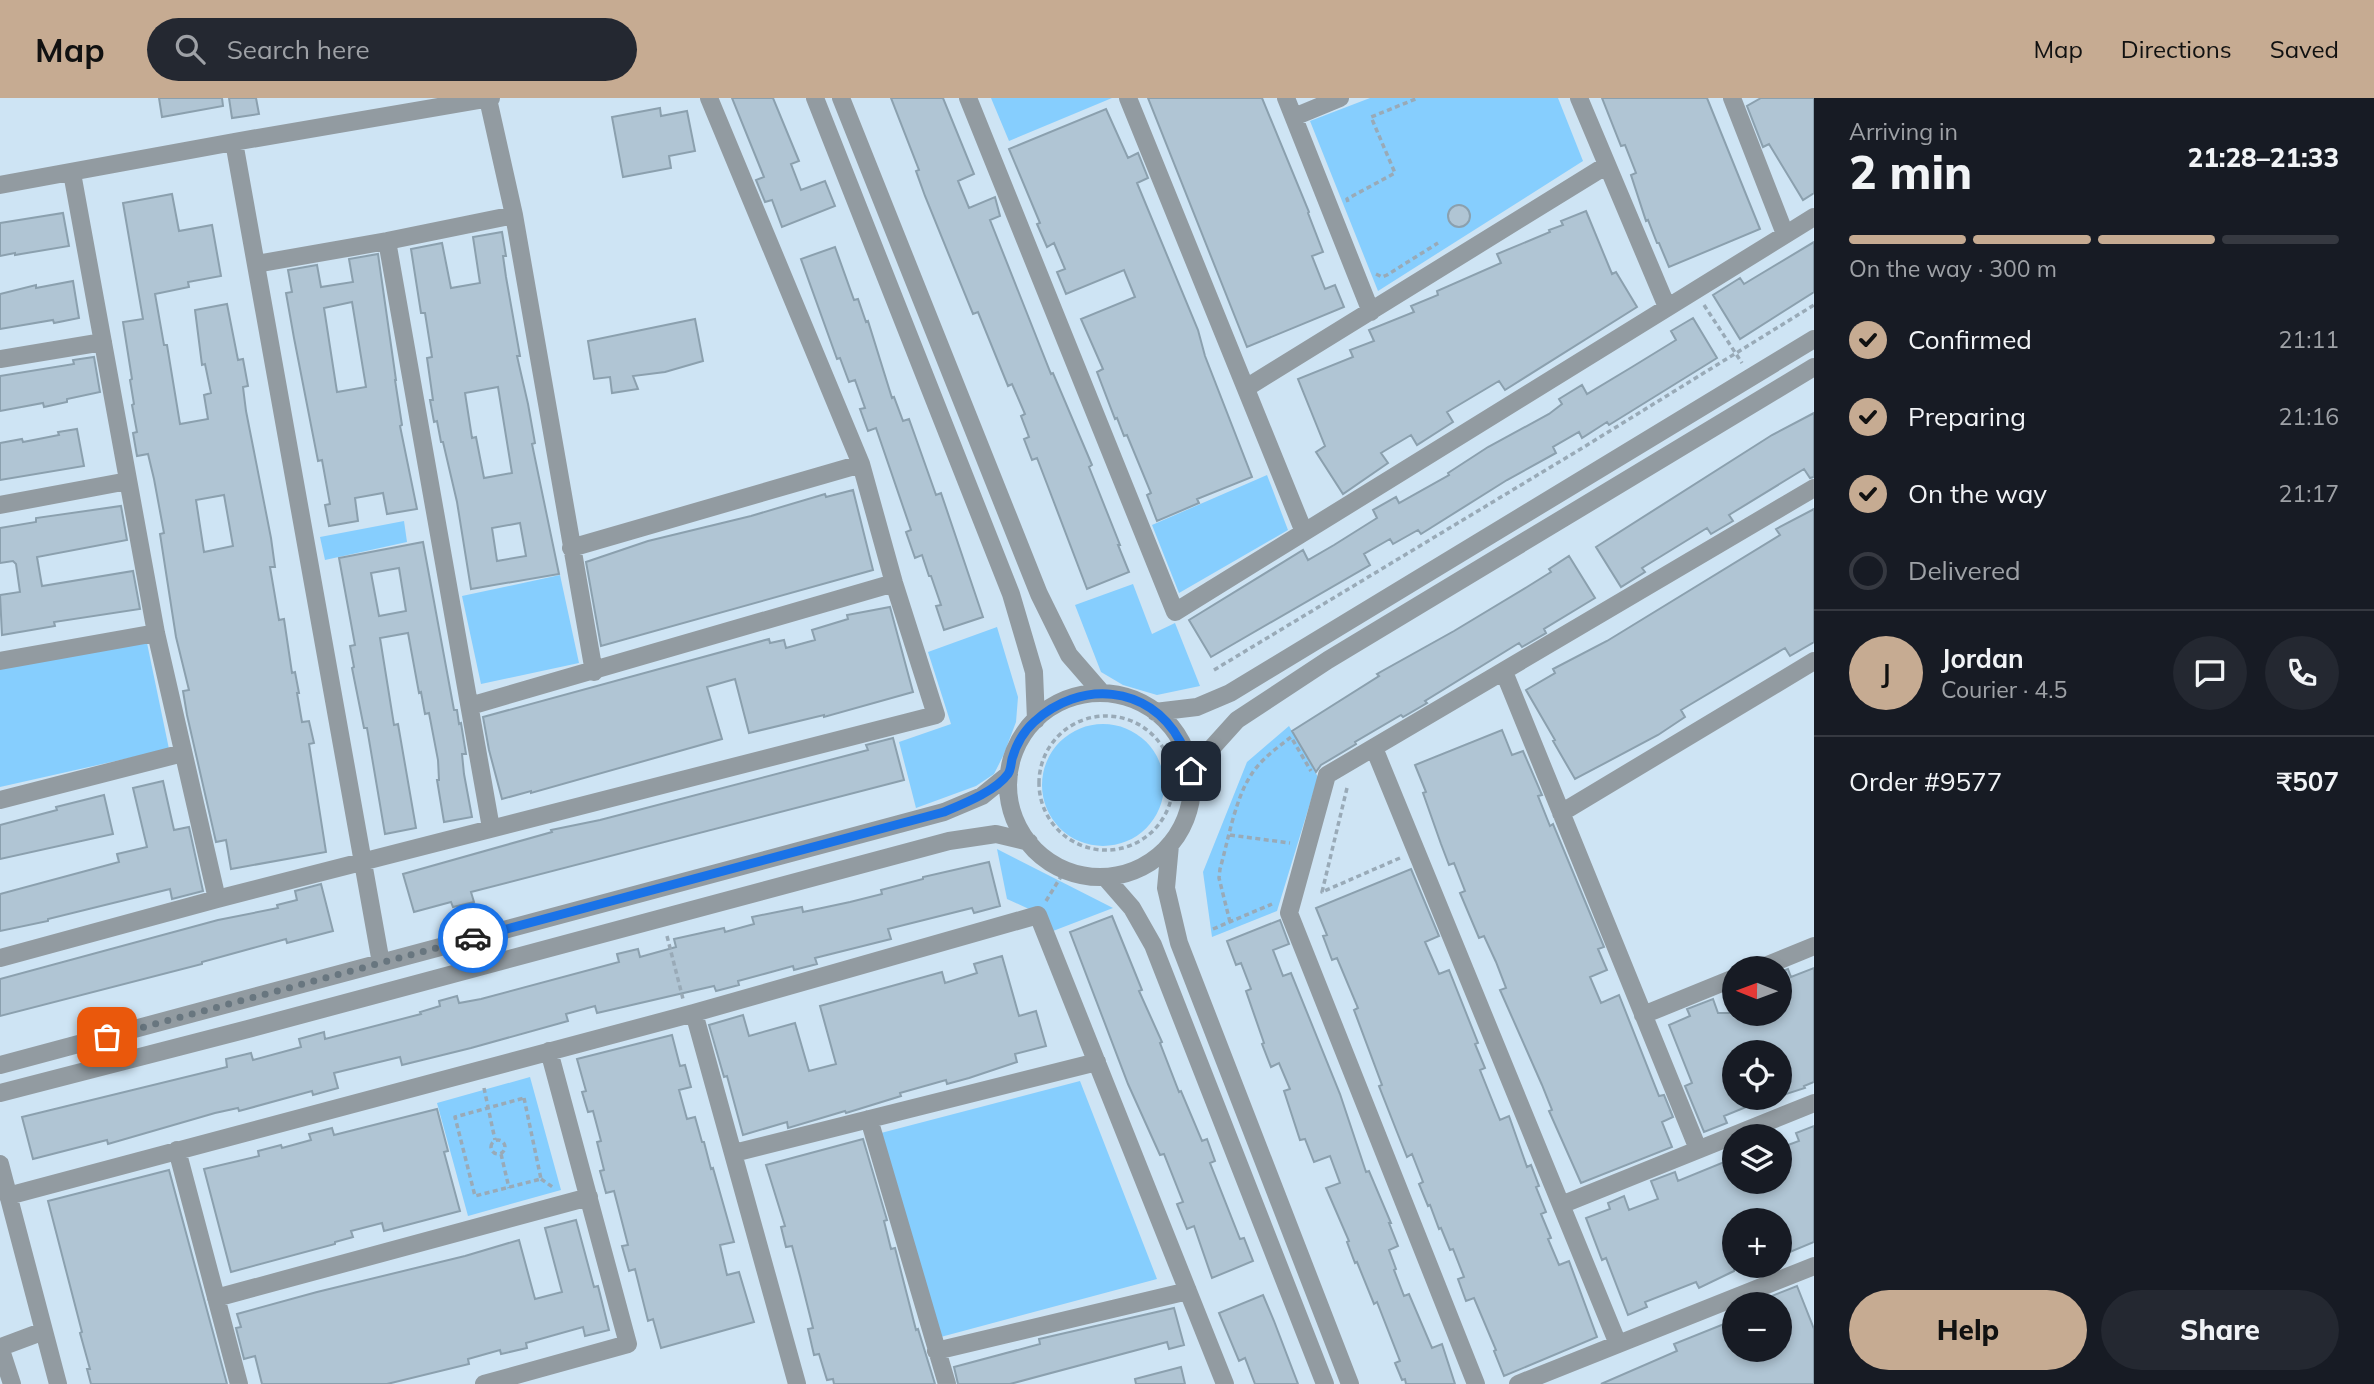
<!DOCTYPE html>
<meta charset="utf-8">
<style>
:root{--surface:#171b24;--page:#242831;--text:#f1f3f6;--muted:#9ea1a6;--line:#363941;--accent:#c6ab92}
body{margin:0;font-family:Mulish,sans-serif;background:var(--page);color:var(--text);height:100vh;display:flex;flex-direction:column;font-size:26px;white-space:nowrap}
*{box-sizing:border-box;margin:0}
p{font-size:23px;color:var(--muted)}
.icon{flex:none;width:38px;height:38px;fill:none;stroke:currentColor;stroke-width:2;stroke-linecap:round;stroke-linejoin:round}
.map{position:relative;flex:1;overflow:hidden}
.details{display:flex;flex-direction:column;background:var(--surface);width:560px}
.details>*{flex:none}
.needle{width:46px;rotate:271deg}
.tools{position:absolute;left:1722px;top:858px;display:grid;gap:14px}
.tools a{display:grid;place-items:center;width:70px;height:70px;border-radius:50%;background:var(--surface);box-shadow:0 4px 10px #0003;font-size:35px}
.pin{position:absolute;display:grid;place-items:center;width:60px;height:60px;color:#fff;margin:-30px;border-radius:14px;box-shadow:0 4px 10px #0006}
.courier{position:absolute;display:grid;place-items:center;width:70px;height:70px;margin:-35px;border:5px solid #1a73e8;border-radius:50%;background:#fff;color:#222;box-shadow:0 2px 9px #0007}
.head em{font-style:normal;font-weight:800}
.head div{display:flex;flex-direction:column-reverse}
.head{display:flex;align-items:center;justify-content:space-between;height:119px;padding:0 35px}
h1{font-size:46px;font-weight:800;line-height:52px}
.bar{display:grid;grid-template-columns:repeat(4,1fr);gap:10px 7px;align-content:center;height:84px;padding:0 35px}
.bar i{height:9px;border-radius:5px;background:var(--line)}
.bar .selected{background:var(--accent)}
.bar p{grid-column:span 4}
.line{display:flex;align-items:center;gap:18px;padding:0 35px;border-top:2px solid var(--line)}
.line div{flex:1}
.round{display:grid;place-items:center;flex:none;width:74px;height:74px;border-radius:37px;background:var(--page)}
ol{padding:0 35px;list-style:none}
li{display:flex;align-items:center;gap:21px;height:77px}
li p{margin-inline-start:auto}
li .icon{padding:7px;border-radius:50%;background:var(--accent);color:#111;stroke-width:4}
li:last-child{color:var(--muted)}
li i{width:38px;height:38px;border:4px solid var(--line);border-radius:50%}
.cta{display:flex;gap:14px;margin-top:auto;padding:14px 35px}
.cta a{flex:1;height:80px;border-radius:42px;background:var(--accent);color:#111;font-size:28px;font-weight:800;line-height:80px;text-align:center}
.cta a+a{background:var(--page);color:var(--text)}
header{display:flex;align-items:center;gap:42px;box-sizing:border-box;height:98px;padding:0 35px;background:var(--accent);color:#111}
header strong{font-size:33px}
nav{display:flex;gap:38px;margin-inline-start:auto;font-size:24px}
.search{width:490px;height:63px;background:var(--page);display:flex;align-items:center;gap:18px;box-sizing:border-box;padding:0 24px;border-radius:38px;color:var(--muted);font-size:26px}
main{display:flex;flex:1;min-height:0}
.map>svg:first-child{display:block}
.green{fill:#86cefe}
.building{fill:#b0c5d4;stroke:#8ba0ae;stroke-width:2;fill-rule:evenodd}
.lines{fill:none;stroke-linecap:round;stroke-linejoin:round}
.path{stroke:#99aab7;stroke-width:3.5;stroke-dasharray:5 3.5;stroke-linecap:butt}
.minor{stroke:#929ba1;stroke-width:18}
.done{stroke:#68767f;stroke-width:7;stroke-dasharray:0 12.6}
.route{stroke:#1a73e8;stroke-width:9}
</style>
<header>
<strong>Map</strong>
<div class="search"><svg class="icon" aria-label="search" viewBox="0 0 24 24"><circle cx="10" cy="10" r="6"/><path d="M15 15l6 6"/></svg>Search here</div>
<nav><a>Map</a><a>Directions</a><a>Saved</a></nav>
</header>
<main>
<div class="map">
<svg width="1814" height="1286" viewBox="0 0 1814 1286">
<rect width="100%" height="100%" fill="#cee4f4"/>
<path class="green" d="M991,0H1112L1009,43Z
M1370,0H1558L1583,63L1378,193L1310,23Z
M1267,377L1288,432L1179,495L1152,427Z
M404,423L407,444L325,462L320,439Z
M560,477L579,565L481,586L462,498Z
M1133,486L1152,536L1175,525L1200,588L1157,597L1123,587L1101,574L1075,507Z
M997,529L1018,599L1016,624L1004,656L994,676L976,688L916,710L899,644L951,626L928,554Z
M147,545L169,651L0,689V570Z
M1042 687a61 61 0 1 1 122 0a61 61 0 1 1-122 0Z
M1289,628L1318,679L1277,813L1212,839L1203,774L1247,664Z
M997,751L1113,810L1053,833L1042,817L1007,801Z
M530,979L561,1092L468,1118L437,1005Z
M1080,983L1157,1181L937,1240L881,1035Z"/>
<path class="building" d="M159,0H222L223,8L162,19Z
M229,0H256L259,16L232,20Z
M732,0H773L799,63L791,66L801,92L825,83L835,108L782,129L772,102L765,104L756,82L764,79Z
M891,0H943L974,76L958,83L969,110L995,99L1000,118L990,122L1051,276L1053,275L1092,367L1089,369L1120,447H1118L1129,474L1087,491L1047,386L1037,360L1032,362L1024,341L1029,339L1021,318L1025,316L1012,286L1008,288L978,214L973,216L925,98L916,73L919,72Z
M1148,0H1262L1309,114L1308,115L1323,154L1312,158L1325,191L1335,187L1344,209L1247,249Z
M1602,0H1707L1760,131L1669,169L1659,145H1657L1648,122L1646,123L1631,77L1636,75L1625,47L1621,48Z
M1761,0H1814V95L1803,102L1769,46L1763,49L1747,8Z
M660,10L661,18L687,13L695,53L669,58L671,70L623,79L612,19Z
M1106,11L1128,60L1138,55L1148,80L1137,85L1198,232L1205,258L1252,379L1197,401L1199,405L1157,423L1147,397L1151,395L1127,337L1124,338L1117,320L1115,321L1097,274L1103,271L1081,221L1135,199L1124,172L1066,196L1057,174L1065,171L1054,145L1047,149L1037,126L1040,125L1009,51Z
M172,96L179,133L212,127L221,178L188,184L189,189L155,196L164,247H167L180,326L208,321L204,297L211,295L205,266L202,267L195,212L227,206L238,262L243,261L248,288L243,289L246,313L271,440L275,469H270L279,522L284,521L292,575L295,574L299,595H297L302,624L309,623L314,645L309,646L326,754L231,771L226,742L216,744L187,617L183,593L189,592L176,539L160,436L164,435L154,381L148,356L137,358L133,335L137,334L132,307L134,306L130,282L132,281L123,224L143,221L123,105ZM224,397L233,448L204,454L196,402Z
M1448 118a11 11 0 1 1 22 0a11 11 0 1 1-22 0Z
M1586,113L1612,176L1616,174L1637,209L1505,292L1499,283L1447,314L1453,324L1417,347L1411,337L1381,355L1388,365L1343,396L1316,354L1325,348L1298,281L1353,259L1350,252L1374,243L1369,232L1414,214L1411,208L1438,197L1437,193L1501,165L1497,156L1550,134L1549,132L1563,127L1561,123Z
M63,115L69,148L15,157V155L0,158V125Z
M502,134L506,158H503L506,179L520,258H517L528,306L535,345L532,346L559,476L471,491L457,404L443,344H441L437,323L434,324L430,302H433L427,260L432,259L425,215H421L411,151L442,145L451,190L480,185L473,139ZM498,289L512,375L484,380L476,339L472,340L465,295ZM520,425L526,458L497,463L492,430Z
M1814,144V194L1740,241L1713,197L1740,180L1744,186Z
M835,149L854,202L858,201L866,224L868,223L892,300L894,299L903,323L909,321L936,397L941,395L983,519L944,532L936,508L941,507L931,478H929L922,457L915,460L906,434L911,432L876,330L868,333L860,311L865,310L855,282L849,284L840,260L837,261L801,161Z
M378,156L396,282H395L402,327L400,328L417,411L387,416L383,395L355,400L358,423L329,428L325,407L330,406L322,362L318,363L294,240L286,195L292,194L288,172L317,167L321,189L353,184L349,161ZM352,204L366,289L337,294L324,210Z
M73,183L79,220L54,225L53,222L0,231V196L36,187V190Z
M1693,220L1717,260L1609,327L1607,324L1582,340L1579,334L1553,349L1556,355L1507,382L1421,436L1418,432L1393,446L1390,441L1364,456L1370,467L1211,559L1189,522L1303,452L1308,462L1334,447L1377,420L1373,412L1396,399L1399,405L1449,377L1448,375L1488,349L1549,316L1562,306L1559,301L1582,287L1587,296L1632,269L1676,242L1671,233Z
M695,221L703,263L665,274L633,278L638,291L612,295L610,279L594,281L588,243Z
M94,259L100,294L67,301V304L44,309L43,305L0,313V278L74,266L73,262Z
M1814,315V379L1810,380L1804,371L1729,417L1733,423L1711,436L1707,430L1642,470L1645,474L1621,489L1596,449L1772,337Z
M77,331L84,368L0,382V345L22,341L23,344L59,337L58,334Z
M853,392L873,472L601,548L586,464L648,443L751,418L825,396L826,399Z
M121,408L127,442L37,459L42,488L133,473L140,511L54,524L55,528L2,537L0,497L20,494L16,466L13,463L0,465V430L36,424V420Z
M1814,411V544L1790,558L1785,550L1681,612L1685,619L1658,637L1575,681L1553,643L1555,642L1526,592L1555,575L1553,571L1607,543L1780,437L1776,431Z
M423,444L454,612H457L459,626L461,625L466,656H462L464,676L472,719L444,724L437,682H439L438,662L429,615L425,616L421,594L419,595L408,535L380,540L394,627L398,626L416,730L385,736L367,630H364L352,570L354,569L350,548L355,547L339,460ZM399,470L406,513L379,518L371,475Z
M1569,458L1595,500L1544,531L1546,535L1522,549L1519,545L1425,603L1427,605L1403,619L1401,617L1355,644L1356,646L1321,667L1316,674L1292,633L1379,578L1377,576L1454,533L1527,489L1551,474L1549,471Z
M890,509L913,594L824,619V617L749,635L735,581L707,589L722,641L531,695V693L502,701L489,652L483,619L769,541L770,545L784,542L786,550L815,542L812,532L848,521L847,517Z
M1502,632L1512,657L1523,653L1542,697L1538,698L1550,728L1553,726L1604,849L1598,851L1607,872L1590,879L1601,905L1619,897L1659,998L1664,997L1673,1019L1662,1024L1672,1049L1581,1085L1549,1013L1552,1012L1542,987L1500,892L1506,890L1496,864L1484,838L1479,840L1460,795L1465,793L1454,765L1449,767L1441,746L1423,695L1426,694L1415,667Z
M893,640L904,682L471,794L474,804L453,809L451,804L414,814L403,776L552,734L551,732L600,722L868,652L866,647Z
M163,683L174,732L189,729L203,793L172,801L170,791L48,821V823L0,833V796L119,764L117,756L147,749L133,690Z
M104,697L113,736L0,761V727L57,712L56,709Z
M989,764L1000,808L974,815L972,810L888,831L891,841L815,860L817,866L794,872L793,868L764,876L738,883L739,887L716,893L714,888L597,915L595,908L566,916L568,923L471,950L402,967L400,959L334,975L338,990L313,997L312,993L239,1013L238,1010L215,1015L108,1046L107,1042L33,1061L22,1019L227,969L226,961L251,955L253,962L301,949L299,941L324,934L325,941L421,916L420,914L440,908L439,903L457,898L459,905L481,901L619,864L617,856L638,851L640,859L676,849L674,841L724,830L725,834L754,826L752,819L802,809L803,814L850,804L882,796L881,792L923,781V779Z
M1411,771L1439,838L1425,844L1439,876L1449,872L1478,945L1475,946L1485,970L1480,972L1500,1022L1509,1018L1527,1069L1531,1067L1539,1088L1536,1089L1546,1114L1541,1116L1551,1140L1548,1141L1559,1167L1569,1163L1597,1239L1504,1278L1494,1253L1496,1252L1474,1200L1466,1203L1458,1181L1464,1179L1453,1151L1450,1152L1441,1130L1439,1131L1430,1107L1428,1108L1419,1086L1423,1084L1412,1056L1407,1059L1397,1034L1379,988L1382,987L1354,912L1358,910L1337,860L1332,862L1323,838L1327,837L1316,810Z
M321,786L333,833L287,845L286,841L253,850L202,864V866L0,918V881L218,822L278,810L277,807L297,802L295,793Z
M1112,818L1142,892L1139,893L1162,944L1160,945L1179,994L1181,993L1202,1043L1207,1041L1215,1063L1210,1065L1240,1141L1244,1140L1253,1163L1212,1180L1194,1128L1187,1131L1177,1106L1183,1104L1164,1056L1160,1057L1128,986L1070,834Z
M1280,822L1289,846L1273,852L1283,878L1291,875L1340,996L1366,1074L1369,1073L1391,1125H1389L1398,1148L1389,1152L1396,1171L1394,1172L1404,1198L1409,1196L1432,1250L1442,1246L1455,1286H1406L1405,1281L1402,1282L1395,1265L1400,1263L1377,1204L1374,1206L1357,1164L1355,1165L1347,1144L1349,1143L1326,1090L1340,1085L1330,1058L1314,1064L1305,1041L1300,1042L1284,993L1290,991L1279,965L1271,969L1262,946L1264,945L1246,893L1251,891L1241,865L1236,867L1227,843Z
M1002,858L1019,918L1036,913L1046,948L1015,956L1017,964L969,980L947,986L946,982L900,995L901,998L846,1015L845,1013L788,1030L787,1024L743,1037L727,978L724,979L709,927L743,917L749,938L795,925L809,973L836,966L820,908L942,874L945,885L977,875L974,866Z
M1814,870V984L1804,988L1805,990L1780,998V954H1734V999L1768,1000L1724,1018L1727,1025L1704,1034L1685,988L1692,985L1669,927L1690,918L1687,911L1713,901L1718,915H1780V874L1788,871L1791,879Z
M672,937L680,968L685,967L691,989L679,992L687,1021L695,1019L702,1044H704L711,1071L713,1070L734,1144L720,1147L727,1177L739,1174L754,1224L661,1250L653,1221L648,1223L635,1171L629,1173L622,1148L628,1147L614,1093L606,1095L600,1073L604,1072L597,1044L601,1043L593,1013L588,1014L582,994L586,993L577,961Z
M437,1011L448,1053L444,1054L460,1113L384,1133L382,1125L351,1133L353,1139L335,1144V1146L231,1174L204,1071L259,1058L258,1053L281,1047L282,1050L311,1042L309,1036L332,1030L334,1037Z
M1814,1028V1144L1790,1154L1780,1128V1122H1734V1173L1699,1190L1696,1184L1645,1204L1647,1209L1628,1217L1606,1160L1602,1162L1586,1120L1610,1111L1608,1105L1624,1098L1629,1112L1658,1101L1651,1083L1675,1074L1678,1083L1734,1060V1083H1780V1050L1799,1043L1796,1035Z
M863,1041L887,1122L884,1123L891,1151L895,1150L916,1232L918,1231L935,1286H834L833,1281L827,1282L819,1256L814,1257L808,1231L813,1230L800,1178L792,1148L786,1149L781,1129L785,1128L766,1067Z
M169,1072L227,1286H91L87,1271H90L80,1235L82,1234L48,1103Z
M576,1122L594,1189L598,1188L609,1232L585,1238L583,1229L526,1245L527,1250L501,1256L500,1252L468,1261L469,1266L387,1286H262L255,1258L244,1261L236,1230L241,1229L237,1216L317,1194L465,1158L519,1142L535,1201L562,1194L545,1130Z
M1797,1188L1814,1231V1286H1601L1677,1253L1674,1246L1734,1222V1251H1780V1206L1754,1205Z
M1263,1197L1274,1223L1298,1286H1255L1245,1260L1239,1263L1219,1215Z
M1174,1210L1184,1247L1169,1251L1167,1244L1010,1286H958L954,1269L1040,1246L1039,1241Z
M1181,1269L1185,1286H1136L1135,1281Z"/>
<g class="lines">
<path class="path" d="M1348,104L1347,101L1395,75L1371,19L1418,0
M1376,176L1382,179L1387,177L1438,145
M1704,207L1742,265
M1214,572L1579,352L1814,207
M1039 685a67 67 0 1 1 134 0a67 67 0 1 1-134 0Z
M1347,690L1322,794L1400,760
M1230,737L1290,745
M1046,803L1065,772
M1230,824L1219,780L1220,771C1228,743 1235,701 1251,677C1261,661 1277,650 1291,639L1311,673
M1213,831L1272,806
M667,838L683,901
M484,990L495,1042
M524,1000L541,1081L475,1098L455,1019Z
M491 1049a7 7 0 1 1 14 0a7 7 0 1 1-14 0Z
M501,1056L509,1090
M541,1081L554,1090"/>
<path class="minor" d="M815,0L1011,496L1034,574L1036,622
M841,0L1039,496L1069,557L1102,595
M968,0L1175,514L1814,119
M1128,0L1304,434
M1286,0L1371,214
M1579,0L1667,209
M1732,0L1785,136
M488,1L514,117L594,574
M1294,19L1340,0
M234,44L381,865
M72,75L156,535L217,801
M0,87L234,44L491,0
M387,143L491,730
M256,166L387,143L514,117
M0,261L103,244
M1246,290L1607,67
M0,407L128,383
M571,450L861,366
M0,563L156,535
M1504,574L1698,1051
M1008 687a92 92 0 1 1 184 0a92 92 0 1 1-184 0Z
M470,608L894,485
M1155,614L1197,609L1230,595L1814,241
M1374,650L1618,1246
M1191,673L1237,622L1328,562L1814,269
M0,702L183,655
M1561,715L1814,563
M1170,747L1166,790L1179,845L1350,1286
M1105,779L1132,810L1153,847L1325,1286
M0,860L217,801L936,617L894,485L861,366L709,0
M1760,870L1814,848
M694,915L797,1286
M1643,917L1734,880
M0,967L944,714L982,698L1009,676
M0,995L248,931L949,743L996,736L1029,744
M869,1021L947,1286
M177,1052L239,1286
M734,1055L1097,964
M0,1066L58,1286
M8,1098L694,915L1038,817L1225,1286
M1561,1107L1814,1005
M216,1200L589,1099
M0,1249L12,1286
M1,1249L44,1233
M936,1253L1188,1193
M484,1286L628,1246L549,953
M1476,1286L1289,815L1327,677L1814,390
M1518,1286L1814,1168"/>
</g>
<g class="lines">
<path class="done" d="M107,939L473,840"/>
<path class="route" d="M473,840L944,714C963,706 996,693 1008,676C1011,672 1011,665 1012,661C1016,647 1024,633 1034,624C1079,582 1149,586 1180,643C1185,652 1187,663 1191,673"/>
</g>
</svg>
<div class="tools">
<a><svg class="needle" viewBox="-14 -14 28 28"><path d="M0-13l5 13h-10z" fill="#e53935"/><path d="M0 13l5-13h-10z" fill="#9ea1a6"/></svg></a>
<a><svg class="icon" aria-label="locate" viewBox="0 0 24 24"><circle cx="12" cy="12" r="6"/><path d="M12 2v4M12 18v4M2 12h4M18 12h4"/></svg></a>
<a><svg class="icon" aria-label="layers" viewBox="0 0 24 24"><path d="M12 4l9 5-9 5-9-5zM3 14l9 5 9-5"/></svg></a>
<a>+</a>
<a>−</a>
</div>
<div class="pin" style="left:107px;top:939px;background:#ea580c"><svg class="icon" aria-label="bag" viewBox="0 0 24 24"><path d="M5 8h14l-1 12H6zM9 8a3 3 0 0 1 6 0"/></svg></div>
<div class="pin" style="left:1191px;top:673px;background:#1f2937"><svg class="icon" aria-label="home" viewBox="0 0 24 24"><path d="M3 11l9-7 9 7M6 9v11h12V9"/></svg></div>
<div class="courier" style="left:473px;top:840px"><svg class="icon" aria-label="car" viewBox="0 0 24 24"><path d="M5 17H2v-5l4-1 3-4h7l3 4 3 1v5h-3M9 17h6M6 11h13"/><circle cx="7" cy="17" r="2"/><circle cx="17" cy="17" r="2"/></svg></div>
</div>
<section class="details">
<div class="head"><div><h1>2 min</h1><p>Arriving in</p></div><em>21:28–21:33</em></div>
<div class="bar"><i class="selected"></i><i class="selected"></i><i class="selected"></i><i></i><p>On the way · 300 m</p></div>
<ol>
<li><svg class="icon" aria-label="check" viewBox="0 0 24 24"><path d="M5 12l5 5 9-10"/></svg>Confirmed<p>21:11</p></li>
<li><svg class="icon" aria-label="check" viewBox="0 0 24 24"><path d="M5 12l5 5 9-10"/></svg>Preparing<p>21:16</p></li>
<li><svg class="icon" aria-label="check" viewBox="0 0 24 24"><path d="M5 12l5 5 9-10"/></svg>On the way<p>21:17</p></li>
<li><i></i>Delivered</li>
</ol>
<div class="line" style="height:126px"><b class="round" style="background:var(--accent);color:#111">J</b><div><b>Jordan</b><p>Courier · 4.5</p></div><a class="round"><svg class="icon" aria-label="chat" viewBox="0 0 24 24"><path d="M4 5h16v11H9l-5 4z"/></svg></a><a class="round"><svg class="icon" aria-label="phone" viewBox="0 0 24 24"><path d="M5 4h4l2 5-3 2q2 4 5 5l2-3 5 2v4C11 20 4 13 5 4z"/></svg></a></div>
<div class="line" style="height:91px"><div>Order #9577</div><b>₹507</b></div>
<div class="cta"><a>Help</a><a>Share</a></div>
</section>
</main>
